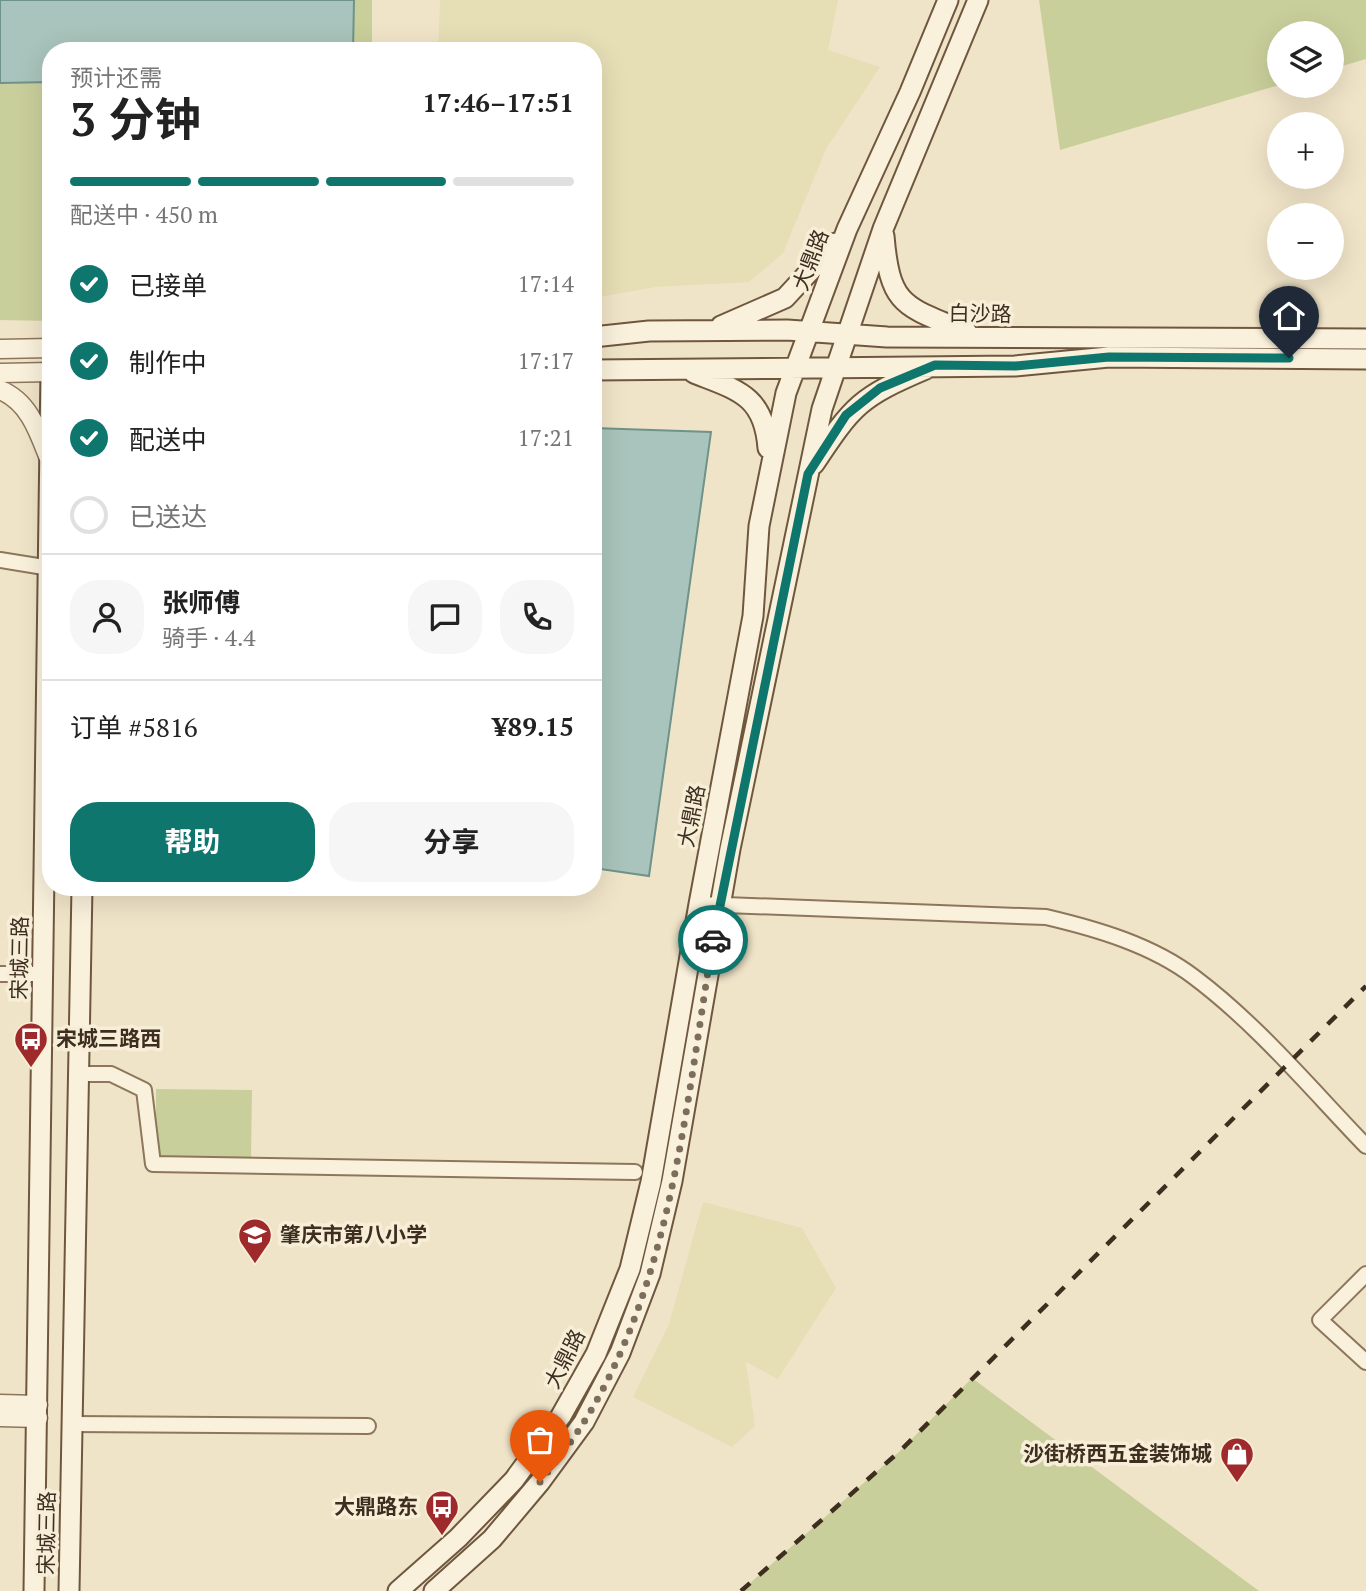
<!DOCTYPE html>
<html lang="zh">
<meta charset="utf-8">
<style>
:root{--surface:#fff;--page:#f6f6f6;--text:#222;--muted:#767676;--line:#e0e0e0;--accent:#0f766e}
body{margin:0;font-family:"PT Serif","Noto Sans SC",serif;background:var(--page);color:var(--text);height:100vh;display:flex;flex-direction:column;font-size:26px;white-space:nowrap}
*{box-sizing:border-box;margin:0}
p{font-size:23px;color:var(--muted)}
.icon{flex:none;width:38px;height:38px;fill:none;stroke:currentColor;stroke-width:2;stroke-linecap:round;stroke-linejoin:round}
.map{position:relative;flex:1;overflow:hidden}
.drawer{position:absolute;left:42px;top:42px;width:560px;height:854px;display:flex;flex-direction:column;background:var(--surface);border-radius:28px;box-shadow:0 7px 28px #0002}
.drawer>*{flex:none}
.controls{position:absolute;left:1267px;top:21px;display:grid;gap:14px}
.controls a{display:grid;place-items:center;width:77px;height:77px;border-radius:50%;background:var(--surface);box-shadow:0 7px 28px #0002;font-size:35px}
.pin{position:absolute;display:grid;place-items:center;width:60px;height:60px;color:#fff;margin:-72px -30px;border-radius:50% 50% 50% 0;rotate:-45deg;box-shadow:0 0 7px #0007}
.pin .icon{rotate:45deg}
.courier{position:absolute;display:grid;place-items:center;width:70px;height:70px;margin:-35px;border:5px solid #0f766e;border-radius:50%;background:#fff;color:#222;box-shadow:0 2px 9px #0007}
.overview em{font-style:normal;font-weight:700}
.overview div{display:flex;flex-direction:column-reverse}
.overview{display:flex;align-items:center;justify-content:space-between;height:119px;padding:0 28px}
h1{font-size:46px;font-weight:700;line-height:52px}
.bar{display:grid;grid-template-columns:repeat(4,1fr);gap:10px 7px;align-content:center;height:84px;padding:0 28px}
.bar i{height:9px;border-radius:5px;background:var(--line)}
.bar .selected{background:var(--accent)}
.bar p{grid-column:span 4}
.line{display:flex;align-items:center;gap:18px;padding:0 28px;border-top:2px solid var(--line)}
.line div{flex:1}
.round{display:grid;place-items:center;flex:none;width:74px;height:74px;border-radius:28px;background:var(--page)}
ol{padding:0 28px;list-style:none}
li{display:flex;align-items:center;gap:21px;height:77px}
li p{margin-inline-start:auto}
li .icon{padding:7px;border-radius:50%;background:var(--accent);color:#fff;stroke-width:4}
li:last-child{color:var(--muted)}
li i{width:38px;height:38px;border:4px solid var(--line);border-radius:50%}
.action{display:flex;gap:14px;margin-top:auto;padding:14px 28px}
.action a{flex:1;height:80px;border-radius:28px;background:var(--accent);color:#fff;font-size:28px;font-weight:700;line-height:80px;text-align:center}
.action a+a{background:var(--page);color:var(--text)}
.map>svg:first-child{display:block}
.farmland{fill:#e6deb5}
.green{fill:#c9cf9b}
.water{fill:#a9c4bc;stroke:#6f938a;stroke-width:2}
.lines{fill:none;stroke-linecap:round;stroke-linejoin:round}
.minor-casing{stroke:#8d765c;stroke-width:18}
.tertiary-casing{stroke:#8d765c;stroke-width:21}
.secondary-casing{stroke:#6f573f;stroke-width:23}
.minor{stroke:#faf1dc;stroke-width:14}
.tertiary{stroke:#faf1dc;stroke-width:18}
.secondary{stroke:#faf1dc;stroke-width:19}
.rail{stroke:#3d2e20;stroke-width:4.5;stroke-dasharray:12 12;stroke-linecap:butt}
.done{stroke:#7c6e5b;stroke-width:7;stroke-dasharray:0 12.6}
.route{stroke:#0f766e;stroke-width:9}
.labels{text-anchor:middle;stroke-width:7;stroke-linejoin:round;paint-order:stroke}
.street-label{font-size:21px;fill:#3d2e20;stroke:#f7eed8}
.poi-label{font-size:21px;font-weight:bold;fill:#3d2e20;stroke:#f7eed8;text-anchor:start}
</style>
<div class="map">
<svg width="1366" height="1591" viewBox="0 0 1366 1591">
<rect width="100%" height="100%" fill="#f0e4c8"/>
<path class="farmland" d="M440,0H838L828,50L880,67L826,149L783,253L749,282L656,287L593,298V51H438Z
M703,1202L802,1228L836,1288L778,1379L746,1362L755,1426L732,1447L633,1397L669,1324Z"/>
<path class="green" d="M0,0H372V51H51V321L0,320Z
M1039,0H1366V59L1332,69V33H1279V85L1060,150Z
M156,1089L252,1090L251,1159L156,1158Z
M972,1378L1259,1591H741L900,1451Z"/>
<path class="water" d="M0,0H354L353,51H51V82L0,83Z
M593,428L711,432L649,876L593,868Z"/>
<g class="lines">
<g class="minor-casing">
<path id="minor" d="M0,560L50,568
M699,904L1046,917C1097,929 1152,945 1194,977C1258,1025 1311,1089 1366,1146
M0,974H43
M79,1074H111L144,1090L153,1164L635,1172
M1366,1274L1320,1320L1366,1362
M73,1424L368,1426"/>
</g>
<g class="tertiary-casing">
<path id="tertiary" d="M0,349L51,348
M0,373L51,372
M0,390C28,401 38,430 48,456
M0,1404L38,1405
M0,1417L38,1418"/>
</g>
<g class="secondary-casing">
<path id="secondary" d="M884,236C890,308 905,306 967,332
M721,326L785,298L836,243
M593,337L649,331L787,330L887,337L1366,339
M593,370L1015,366L1109,357L1366,359
M694,373C737,390 764,395 768,448
M814,464C853,405 860,397 926,369
M34,1591L51,369
M69,1591L82,887
M398,1591L458,1538L514,1480L561,1416L596,1354L630,1269L651,1182L699,904L753,616L759,526L786,393L847,229L910,92L948,0
M434,1591L492,1539L540,1482L584,1422L620,1353L650,1274L672,1181L730,849L822,409L883,229L978,0"/>
</g>
<use href="#minor" class="minor"/>
<use href="#tertiary" class="tertiary"/>
<use href="#secondary" class="secondary"/>
<path class="rail" d="M741,1591L900,1451L1366,986"/>
</g>
<g class="lines">
<path class="done" d="M540,1482C555,1462 571,1443 584,1422C673,1279 686,1102 713,940"/>
<path class="route" d="M713,940L808,474L846,415L880,388L935,365L1015,366L1109,357L1289,358"/>
</g>
<defs>
<g id="bus-pin" transform="scale(1.75)"><path d="M0 17L-7.5 6A9.5 9.5 0 1 1 7.5 6Z" fill="#9e2a2b" stroke="#f7eed8"/><path d="M-5-6H5V4H4V6H2V4H-2V6H-4V4H-5ZM-3.5-4V0h7V-4ZM-3.5 1.2v1.5H-2V1.2ZM2 1.2v1.5H3.5V1.2Z" fill="#fff"/></g>
<g id="school-pin" transform="scale(1.75)"><path d="M0 17L-7.5 6A9.5 9.5 0 1 1 7.5 6Z" fill="#9e2a2b" stroke="#f7eed8"/><path d="M0-5L7-2L0 1L-7-2ZM-4 1L0 2.5L4 1V4Q0 6-4 4Z" fill="#fff"/></g>
<g id="shop-pin" transform="scale(1.75)"><path d="M0 17L-7.5 6A9.5 9.5 0 1 1 7.5 6Z" fill="#9e2a2b" stroke="#f7eed8"/><path d="M-5-2.5h2.3a2.7 3.5 0 0 1 5.4 0H5L5.5 6h-11ZM-1.5-2.5h3a1.5 2.3 0 0 0-3 0Z" fill="#fff"/></g>
</defs>
<g fill-rule="evenodd">
<use href="#bus-pin" x="31" y="1039"/>
<use href="#school-pin" x="255" y="1235"/>
<use href="#shop-pin" x="1237" y="1454"/>
<use href="#bus-pin" x="442" y="1507"/>
</g>
<g class="labels">
<g class="street-label">
<text transform="translate(811 260) rotate(-69)" y="7">大鼎路</text>
<text transform="translate(980 314) rotate(1)" y="7">白沙路</text>
<text transform="translate(692 816) rotate(-79)" y="7">大鼎路</text>
<text transform="translate(20 958) rotate(-89)" y="7">宋城三路</text>
<text transform="translate(565 1359) rotate(-63)" y="7">大鼎路</text>
<text transform="translate(47 1533) rotate(-89)" y="7">宋城三路</text>
</g>
<g class="poi-label">
<text x="56" y="1046">宋城三路西</text>
<text x="280" y="1242">肇庆市第八小学</text>
<text x="1212" y="1461" text-anchor="end">沙街桥西五金装饰城</text>
<text x="418" y="1514" text-anchor="end">大鼎路东</text>
</g>
</g>
</svg>
<div class="controls">
<a><svg class="icon" aria-label="layers" viewBox="0 0 24 24"><path d="M12 4l9 5-9 5-9-5zM3 14l9 5 9-5"/></svg></a>
<a>+</a>
<a>−</a>
</div>
<div class="pin" style="left:540px;top:1482px;background:#ea580c"><svg class="icon" aria-label="bag" viewBox="0 0 24 24"><path d="M5 8h14l-1 12H6zM9 8a3 3 0 0 1 6 0"/></svg></div>
<div class="pin" style="left:1289px;top:358px;background:#1f2937"><svg class="icon" aria-label="home" viewBox="0 0 24 24"><path d="M3 11l9-7 9 7M6 9v11h12V9"/></svg></div>
<div class="courier" style="left:713px;top:940px"><svg class="icon" aria-label="car" viewBox="0 0 24 24"><path d="M5 17H2v-5l4-1 3-4h7l3 4 3 1v5h-3M9 17h6M6 11h13"/><circle cx="7" cy="17" r="2"/><circle cx="17" cy="17" r="2"/></svg></div>
<section class="drawer">
<div class="overview"><div><h1>3 分钟</h1><p>预计还需</p></div><em>17:46–17:51</em></div>
<div class="bar"><i class="selected"></i><i class="selected"></i><i class="selected"></i><i></i><p>配送中 · 450 m</p></div>
<ol>
<li><svg class="icon" aria-label="check" viewBox="0 0 24 24"><path d="M5 12l5 5 9-10"/></svg>已接单<p>17:14</p></li>
<li><svg class="icon" aria-label="check" viewBox="0 0 24 24"><path d="M5 12l5 5 9-10"/></svg>制作中<p>17:17</p></li>
<li><svg class="icon" aria-label="check" viewBox="0 0 24 24"><path d="M5 12l5 5 9-10"/></svg>配送中<p>17:21</p></li>
<li><i></i>已送达</li>
</ol>
<div class="line" style="height:126px"><a class="round"><svg class="icon" aria-label="person" viewBox="0 0 24 24"><circle cx="12" cy="8" r="4"/><path d="M4 21q1-7 8-7t8 7"/></svg></a><div><b>张师傅</b><p>骑手 · 4.4</p></div><a class="round"><svg class="icon" aria-label="chat" viewBox="0 0 24 24"><path d="M4 5h16v11H9l-5 4z"/></svg></a><a class="round"><svg class="icon" aria-label="phone" viewBox="0 0 24 24"><path d="M5 4h4l2 5-3 2q2 4 5 5l2-3 5 2v4C11 20 4 13 5 4z"/></svg></a></div>
<div class="line" style="height:91px"><div>订单 #5816</div><b>¥89.15</b></div>
<div class="action"><a>帮助</a><a>分享</a></div>
</section>
</div>
